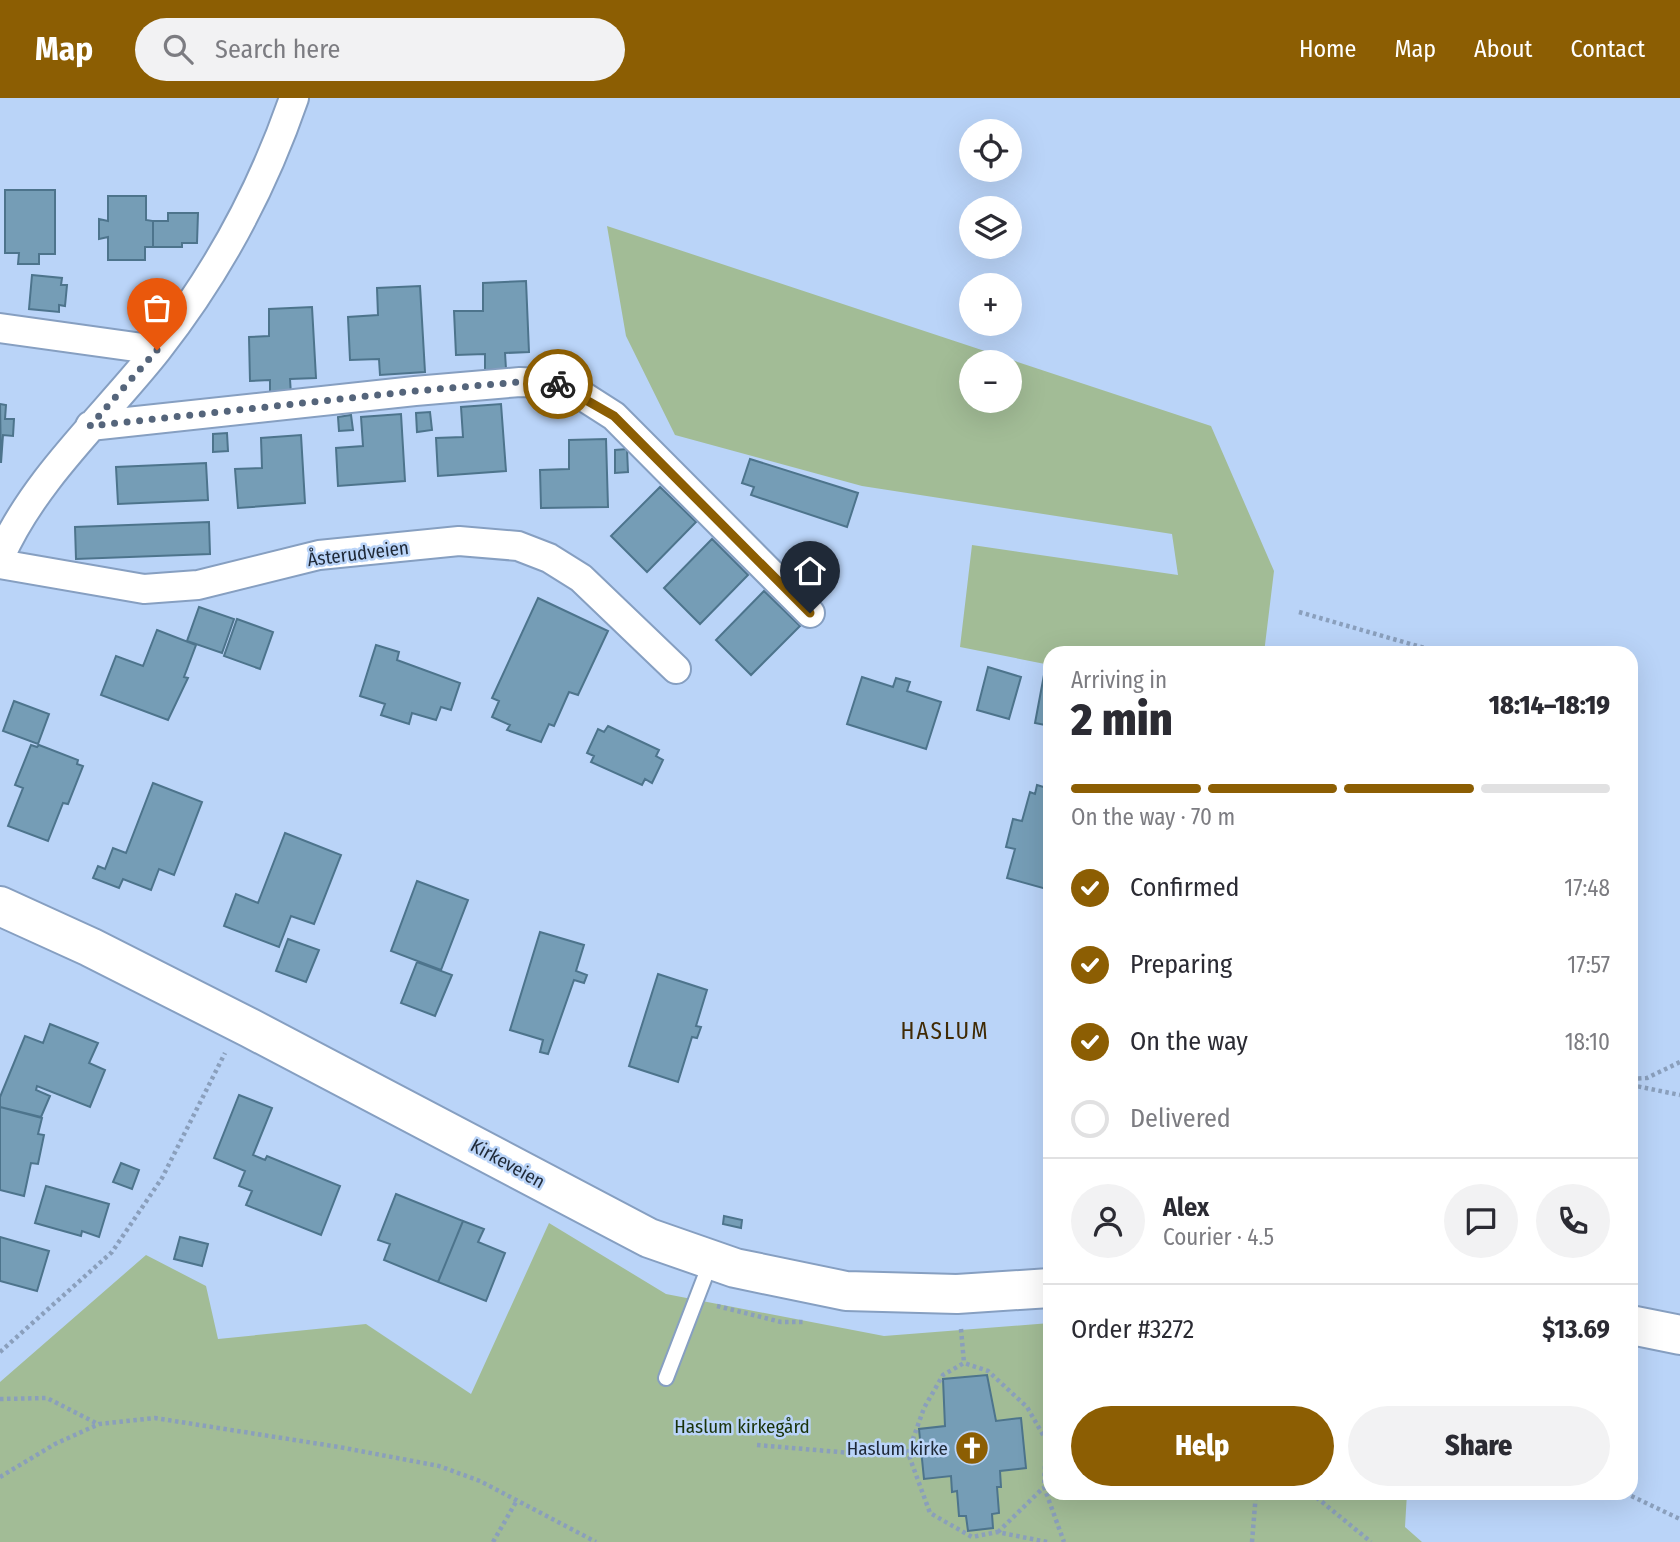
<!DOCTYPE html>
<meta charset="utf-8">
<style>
:root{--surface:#fff;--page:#f2f2f3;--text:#2b2b33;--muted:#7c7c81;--line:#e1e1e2;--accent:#8c5e03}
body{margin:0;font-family:"Fira Sans Condensed",sans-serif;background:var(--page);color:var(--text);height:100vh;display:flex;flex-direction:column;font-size:26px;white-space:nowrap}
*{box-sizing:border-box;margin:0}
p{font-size:23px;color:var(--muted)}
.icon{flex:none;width:38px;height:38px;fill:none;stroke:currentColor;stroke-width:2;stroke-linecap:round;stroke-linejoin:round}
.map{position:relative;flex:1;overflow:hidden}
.details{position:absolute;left:1043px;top:548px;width:595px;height:854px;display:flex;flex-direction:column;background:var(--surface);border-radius:21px;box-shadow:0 7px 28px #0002}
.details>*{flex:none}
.fabs{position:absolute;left:959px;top:21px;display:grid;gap:14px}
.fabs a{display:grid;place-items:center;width:63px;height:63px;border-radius:50%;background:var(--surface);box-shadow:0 7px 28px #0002;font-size:35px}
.pin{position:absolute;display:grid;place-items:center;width:60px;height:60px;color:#fff;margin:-72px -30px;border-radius:50% 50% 50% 0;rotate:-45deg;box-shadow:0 0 7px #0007}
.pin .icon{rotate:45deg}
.courier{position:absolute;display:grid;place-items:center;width:70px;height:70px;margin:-35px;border:5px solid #8c5e03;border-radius:50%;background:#fff;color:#222;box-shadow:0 2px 9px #0007}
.summary em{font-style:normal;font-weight:800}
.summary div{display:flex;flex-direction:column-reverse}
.summary{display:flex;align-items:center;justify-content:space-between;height:119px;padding:0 28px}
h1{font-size:46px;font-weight:800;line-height:52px}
.bar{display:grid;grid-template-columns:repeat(4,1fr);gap:10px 7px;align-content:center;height:84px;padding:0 28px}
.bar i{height:9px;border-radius:5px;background:var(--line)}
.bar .current{background:var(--accent)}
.bar p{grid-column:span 4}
.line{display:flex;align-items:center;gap:18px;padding:0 28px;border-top:2px solid var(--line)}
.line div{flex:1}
.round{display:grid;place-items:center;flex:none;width:74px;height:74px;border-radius:37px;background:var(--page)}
ol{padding:0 28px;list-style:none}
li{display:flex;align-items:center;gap:21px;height:77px}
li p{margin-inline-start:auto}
li .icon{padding:7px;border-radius:50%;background:var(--accent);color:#fff;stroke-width:4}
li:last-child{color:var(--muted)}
li i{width:38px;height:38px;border:4px solid var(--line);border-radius:50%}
.action{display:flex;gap:14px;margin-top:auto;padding:14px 28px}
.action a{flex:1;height:80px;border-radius:42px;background:var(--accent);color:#fff;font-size:28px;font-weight:800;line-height:80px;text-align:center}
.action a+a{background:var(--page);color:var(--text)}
header{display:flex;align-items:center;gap:42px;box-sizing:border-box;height:98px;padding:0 35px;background:var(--accent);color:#fff}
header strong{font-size:33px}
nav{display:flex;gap:38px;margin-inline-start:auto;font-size:24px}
.search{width:490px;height:63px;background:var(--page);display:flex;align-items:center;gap:18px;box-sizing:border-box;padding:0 24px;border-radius:38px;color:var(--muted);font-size:26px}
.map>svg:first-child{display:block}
.green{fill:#a2bc96;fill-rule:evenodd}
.building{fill:#759db6;stroke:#4d748c;stroke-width:2}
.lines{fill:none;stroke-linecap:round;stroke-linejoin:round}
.lane-casing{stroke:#869fc1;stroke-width:18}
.street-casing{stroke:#869fc1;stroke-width:32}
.secondary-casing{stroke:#869fc1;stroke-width:42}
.path{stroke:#8a9fbc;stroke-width:4.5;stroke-dasharray:3.5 3.5;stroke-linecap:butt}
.lane{stroke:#fff;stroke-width:14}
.street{stroke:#fff;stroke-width:28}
.secondary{stroke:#fff;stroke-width:38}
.done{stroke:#55657b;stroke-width:7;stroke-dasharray:0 12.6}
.route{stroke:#8c5e03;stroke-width:9}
.labels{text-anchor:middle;stroke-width:5;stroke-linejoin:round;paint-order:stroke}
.street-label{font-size:19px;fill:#1f2937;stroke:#bad4f8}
.park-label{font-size:19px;fill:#193209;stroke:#bad4f8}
.poi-label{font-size:19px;fill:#1f2937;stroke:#bad4f8;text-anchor:end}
.quarter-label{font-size:23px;letter-spacing:2px;fill:#402a04;stroke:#bad4f8}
</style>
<header>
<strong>Map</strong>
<div class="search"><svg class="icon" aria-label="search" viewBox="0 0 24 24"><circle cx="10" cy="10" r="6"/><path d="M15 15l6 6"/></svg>Search here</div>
<nav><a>Home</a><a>Map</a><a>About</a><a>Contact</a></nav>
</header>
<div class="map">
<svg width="1680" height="1444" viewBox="0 0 1680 1444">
<rect width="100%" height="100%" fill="#bad4f8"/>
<path class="green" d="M607,128L1211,328L1274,473L1264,555H1050V567L960,549L972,447L1178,477L1172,436L862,388L675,337L626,238ZM971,264H1010V303H971Z
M549,1125L666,1196L884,1238L1050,1225V1395H1407L1405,1429L1422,1444H0V1284L146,1157L206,1188L218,1241L366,1226L471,1296Z"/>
<path class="building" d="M5,92H55V156H39V166H18L19,155H5Z
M108,98H146V122L153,123V149H145V162H108V139L99,141V121L108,123Z
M168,115H198L197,145H182V149H153V123H168Z
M32,177L62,180L61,187H67L65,208L59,207V214L29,211Z
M526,183L529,254L505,255L506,271L485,272V256L456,257L454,213H483V185Z
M420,188L425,274L380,277L379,261L350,262L348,219L378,217L377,190Z
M312,209L316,280L290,281L291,297H270V282L250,283L249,239L269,238V211Z
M0,306L6,307L5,321H14L13,338L3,337L1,365Z
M501,306L506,373L438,378L436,340L463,339L461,309Z
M430,314L432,332L417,334L416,315Z
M401,316L405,383L338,388L336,350L363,348L361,319Z
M351,317L353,332L339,333L338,319Z
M227,335L228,353L213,354V336Z
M301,337L305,405L238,410L235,371L262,370L261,340Z
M606,341L608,409L541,410L540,372L569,371V342Z
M627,351L628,374L615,375V352Z
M750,361L858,395L847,429L751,397L754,389L742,385Z
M206,365L208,402L118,406L116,369Z
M660,389L696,424L647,474L611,438Z
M209,424L210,456L76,461L75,429Z
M712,441L748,477L700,526L664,490Z
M764,493L800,528L751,577L716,542Z
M538,500L608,533L578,597L569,594L554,628L549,626L541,644L507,632L510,627L492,619L499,603L492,600Z
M199,509L234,521L222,555L187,543Z
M237,521L273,534L260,571L224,558Z
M157,532L196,547L184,579L188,580L168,622L101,597L116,558L143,568Z
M376,547L399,554L397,562L460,585L451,612L441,609L436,622L412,615L409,626L381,617L385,606L360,598Z
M988,569L1021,579L1009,621L977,612Z
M1044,577L1050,578V628L1035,625Z
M862,579L893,589L896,580L910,584L907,593L941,604L926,651L847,626Z
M14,603L49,616L38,646L3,633Z
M608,628L659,652L656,658L663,662L652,685L645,681L642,687L591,664L594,658L587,655L598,631L604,634Z
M31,647L37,649L39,647L78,662L77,666L83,668L68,706L63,705L48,743L8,728L23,690L15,687Z
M153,685L202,704L174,777L159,771L151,792L123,781L119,790L93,780L98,768L105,771L113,750L126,755Z
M1037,687L1050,691V792L1007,780L1015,751L1006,749L1013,721L1022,723L1030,694L1035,696Z
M285,735L341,757L314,826L291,818L279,849L224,828L236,796L258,805Z
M417,783L468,802L441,872L391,853Z
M540,834L584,847L576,873L587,877L584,885L574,882L548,956L540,954L543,942L510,932Z
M288,841L319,852L306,884L276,873Z
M417,864L452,877L435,918L401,905Z
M658,876L707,892L696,928L701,929L697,940L692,939L678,984L629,968Z
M50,926L98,945L89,965L105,972L90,1009L37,988L36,992L50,998L41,1019L0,1009V999L25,938L43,945Z
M239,997L272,1010L253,1057L265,1062L267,1058L340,1088L321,1137L246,1107L252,1093L239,1088L245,1073L214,1060Z
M0,1009L42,1020L38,1036L44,1037L38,1066L31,1065L24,1098L0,1092Z
M121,1065L139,1072L132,1091L113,1084Z
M46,1088L109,1106L99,1139L82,1133L81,1138L35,1125Z
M396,1096L463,1123L438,1184L384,1162L390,1146L378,1142Z
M724,1118L742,1122L741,1130L723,1126Z
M463,1123L484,1131L478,1144L505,1155L486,1203L438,1184Z
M0,1139L49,1153L37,1193L0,1183Z
M180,1139L208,1146L202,1168L174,1161Z
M987,1277L996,1323L1021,1320L1026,1370L1000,1373L1001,1389H997L999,1415L992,1416L993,1430L968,1433L966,1418H959L957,1393L952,1394L951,1378L924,1381L919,1331L945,1328L943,1281Z"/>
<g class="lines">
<g class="lane-casing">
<path id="lane" d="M666,1280L711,1163"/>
</g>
<g class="street-casing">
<path id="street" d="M0,230L157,252
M90,328L415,293L520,284L564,286L614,318L810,515
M0,459C34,381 105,318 157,252C216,177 263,90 294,0
M0,466L144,491L198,487L319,457L459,443L518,448L549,460L581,480L676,571"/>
</g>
<g class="secondary-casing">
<path id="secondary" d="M0,808L90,849L250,930L649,1140L735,1170L846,1193L957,1196L1050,1190
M1631,1227L1680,1237"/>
</g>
<path class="path" d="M1299,514L1442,555
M1631,981L1647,980L1680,964
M1631,987L1680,997
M717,1208L781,1224H804
M961,1231L964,1265
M0,1254L112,1154L162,1080L225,955
M0,1301L47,1300L98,1326
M757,1347L851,1355H908
M0,1379L55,1346L99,1326L155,1320L339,1349L439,1368L480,1383L596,1444
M1311,1395L1371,1444
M1625,1395L1680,1421
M998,1434L1044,1389
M493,1444L516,1404
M1047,1444L997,1434L972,1439L930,1415L908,1355L924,1310L943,1277L964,1265L988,1273L1027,1309L1046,1342L1044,1389L1064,1444
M1252,1444L1256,1395"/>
<use href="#lane" class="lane"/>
<use href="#street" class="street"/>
<use href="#secondary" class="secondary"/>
</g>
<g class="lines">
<path class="done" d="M157,252L90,328L415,293L520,284L558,286"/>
<path class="route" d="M558,286L614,318L810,515"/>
</g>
<defs>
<g id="church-disc" transform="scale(1.75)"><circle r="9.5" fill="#8c5e03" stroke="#bad4f8"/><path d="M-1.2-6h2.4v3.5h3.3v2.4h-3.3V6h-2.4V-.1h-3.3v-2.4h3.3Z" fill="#fff"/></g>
</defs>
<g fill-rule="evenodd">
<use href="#church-disc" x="972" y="1350"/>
</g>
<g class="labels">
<g class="street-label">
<text transform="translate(358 455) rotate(-7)" y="7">Åsterudveien</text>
<text transform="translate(508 1065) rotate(29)" y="7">Kirkeveien</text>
</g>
<g class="park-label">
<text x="742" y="1335">Haslum kirkegård</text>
</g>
<g class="poi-label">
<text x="948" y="1357">Haslum kirke</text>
</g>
<g class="quarter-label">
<text x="945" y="941">HASLUM</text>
</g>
</g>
</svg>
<div class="fabs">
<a><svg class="icon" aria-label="locate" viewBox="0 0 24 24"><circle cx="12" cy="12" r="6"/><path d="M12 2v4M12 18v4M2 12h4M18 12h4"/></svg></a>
<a><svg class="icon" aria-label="layers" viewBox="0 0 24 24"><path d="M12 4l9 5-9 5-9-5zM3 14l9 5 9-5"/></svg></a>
<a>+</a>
<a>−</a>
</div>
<div class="pin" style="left:157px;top:252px;background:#ea580c"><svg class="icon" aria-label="bag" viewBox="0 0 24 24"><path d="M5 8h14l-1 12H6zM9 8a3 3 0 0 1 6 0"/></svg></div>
<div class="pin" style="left:810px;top:515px;background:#1f2937"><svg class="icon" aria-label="home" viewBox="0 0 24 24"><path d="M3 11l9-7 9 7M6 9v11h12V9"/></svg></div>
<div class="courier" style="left:558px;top:286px"><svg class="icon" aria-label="bike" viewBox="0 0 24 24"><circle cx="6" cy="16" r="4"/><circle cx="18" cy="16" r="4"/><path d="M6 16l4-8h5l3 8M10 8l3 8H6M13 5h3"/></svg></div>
<section class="details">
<div class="summary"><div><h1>2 min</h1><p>Arriving in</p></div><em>18:14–18:19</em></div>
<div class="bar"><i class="current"></i><i class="current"></i><i class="current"></i><i></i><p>On the way · 70 m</p></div>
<ol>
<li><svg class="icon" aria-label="check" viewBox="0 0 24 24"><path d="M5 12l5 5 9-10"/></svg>Confirmed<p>17:48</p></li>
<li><svg class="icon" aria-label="check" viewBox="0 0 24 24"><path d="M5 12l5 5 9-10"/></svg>Preparing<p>17:57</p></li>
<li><svg class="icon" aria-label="check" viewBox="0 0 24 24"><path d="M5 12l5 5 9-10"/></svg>On the way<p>18:10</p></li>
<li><i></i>Delivered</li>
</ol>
<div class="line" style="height:126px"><a class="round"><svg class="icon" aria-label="person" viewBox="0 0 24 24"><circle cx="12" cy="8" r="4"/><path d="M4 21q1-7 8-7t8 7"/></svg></a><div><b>Alex</b><p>Courier · 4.5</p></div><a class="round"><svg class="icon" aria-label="chat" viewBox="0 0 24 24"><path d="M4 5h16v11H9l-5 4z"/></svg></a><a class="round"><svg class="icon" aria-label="phone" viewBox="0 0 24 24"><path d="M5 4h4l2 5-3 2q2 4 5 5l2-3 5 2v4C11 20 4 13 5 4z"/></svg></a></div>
<div class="line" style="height:91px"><div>Order #3272</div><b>$13.69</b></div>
<div class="action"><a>Help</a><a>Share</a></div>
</section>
</div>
